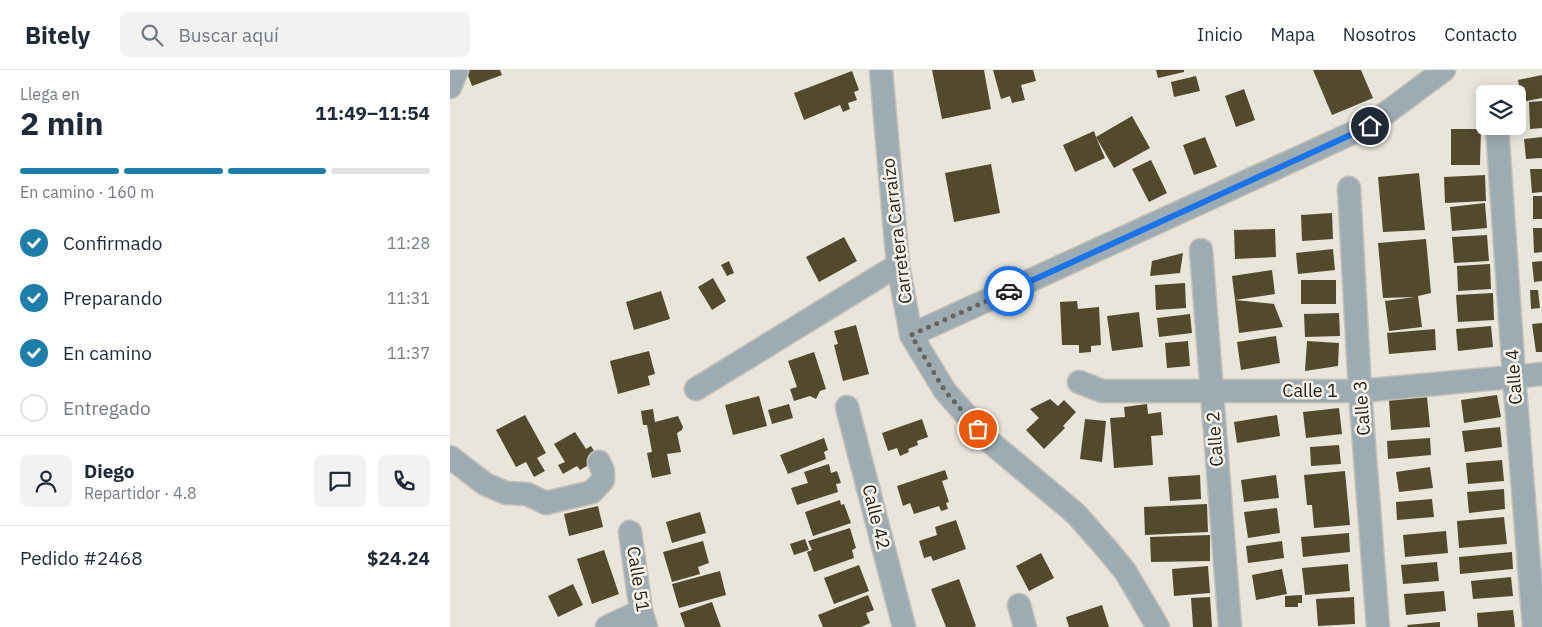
<!DOCTYPE html>
<html lang="es">
<meta charset="utf-8">
<style>
:root{--surface:#fff;--page:#f2f2f3;--text:#1f2937;--muted:#747a83;--line:#e0e1e3;--accent:#1d7eaa}
body{margin:0;font-family:"IBM Plex Sans",sans-serif;background:var(--page);color:var(--text);height:100vh;display:flex;flex-direction:column;font-size:19px;white-space:nowrap}
*{box-sizing:border-box;margin:0}
p{font-size:16px;color:var(--muted)}
.icon{flex:none;width:28px;height:28px;fill:none;stroke:currentColor;stroke-width:2;stroke-linecap:round;stroke-linejoin:round}
.map{position:relative;flex:1;overflow:hidden}
.sheet{display:flex;flex-direction:column;background:var(--surface);width:450px}
.sheet>*{flex:none}
.fabs{position:absolute;left:1026px;top:15px;display:grid;gap:10px}
.fabs a{display:grid;place-items:center;width:50px;height:50px;border-radius:8px;background:var(--surface);box-shadow:0 2px 12px #0003;font-size:25px}
.pin{position:absolute;display:grid;place-items:center;width:42px;height:42px;color:#fff;margin:-21px;border:2px solid #fff;border-radius:50%;box-shadow:0 1px 5px #0007}
.courier{position:absolute;display:grid;place-items:center;width:50px;height:50px;margin:-25px;border:4px solid #1a73e8;border-radius:50%;background:#fff;color:#222;box-shadow:0 1px 6px #0007}
.summary em{font-style:normal;font-weight:700}
.summary div{display:flex;flex-direction:column-reverse}
.summary{display:flex;align-items:center;justify-content:space-between;height:85px;padding:0 20px}
h1{font-size:32px;font-weight:700;line-height:38px}
.bar{display:grid;grid-template-columns:repeat(4,1fr);gap:8px 5px;align-content:center;height:60px;padding:0 20px}
.bar i{height:6px;border-radius:4px;background:var(--line)}
.bar .on{background:var(--accent)}
.bar p{grid-column:span 4}
.line{display:flex;align-items:center;gap:12px;padding:0 20px;border-top:1px solid var(--line)}
.line div{flex:1}
.round{display:grid;place-items:center;flex:none;width:52px;height:52px;border-radius:8px;background:var(--page)}
ol{padding:0 20px;list-style:none}
li{display:flex;align-items:center;gap:15px;height:55px}
li p{margin-inline-start:auto}
li .icon{padding:5px;border-radius:50%;background:var(--accent);color:#fff;stroke-width:4}
li:last-child{color:var(--muted)}
li i{width:28px;height:28px;border:2px solid var(--line);border-radius:50%}
header{display:flex;align-items:center;gap:30px;box-sizing:border-box;height:70px;padding:0 25px;background:var(--surface);border-bottom:1px solid var(--line)}
header strong{font-size:24px}
nav{display:flex;gap:28px;margin-inline-start:auto;font-size:18px}
.search{width:350px;height:45px;background:var(--page);display:flex;align-items:center;gap:12px;box-sizing:border-box;padding:0 18px;border-radius:8px;color:var(--muted);font-size:19px}
main{display:flex;flex:1;min-height:0}
.map>svg:first-child{display:block}
.building{fill:#534a2e}
.lines{fill:none;stroke-linecap:round;stroke-linejoin:round}
.minor-casing{stroke:#c5c1b8;stroke-width:25}
.minor{stroke:#9dabb3;stroke-width:22}
.done{stroke:#66645e;stroke-width:5;stroke-dasharray:0 9}
.route{stroke:#1a73e8;stroke-width:6}
.labels{text-anchor:middle;stroke-width:5;stroke-linejoin:round;paint-order:stroke}
.street-label{font-size:18px;fill:#201f1b;stroke:#f6f2e7}
</style>
<header>
<strong>Bitely</strong>
<div class="search"><svg class="icon" aria-label="search" viewBox="0 0 24 24"><circle cx="10" cy="10" r="6"/><path d="M15 15l6 6"/></svg>Buscar aquí</div>
<nav><a>Inicio</a><a>Mapa</a><a>Nosotros</a><a>Contacto</a></nav>
</header>
<main>
<section class="sheet">
<div class="summary"><div><h1>2 min</h1><p>Llega en</p></div><em>11:49–11:54</em></div>
<div class="bar"><i class="on"></i><i class="on"></i><i class="on"></i><i></i><p>En camino · 160 m</p></div>
<ol>
<li><svg class="icon" aria-label="check" viewBox="0 0 24 24"><path d="M5 12l5 5 9-10"/></svg>Confirmado<p>11:28</p></li>
<li><svg class="icon" aria-label="check" viewBox="0 0 24 24"><path d="M5 12l5 5 9-10"/></svg>Preparando<p>11:31</p></li>
<li><svg class="icon" aria-label="check" viewBox="0 0 24 24"><path d="M5 12l5 5 9-10"/></svg>En camino<p>11:37</p></li>
<li><i></i>Entregado</li>
</ol>
<div class="line" style="height:90px"><a class="round"><svg class="icon" aria-label="person" viewBox="0 0 24 24"><circle cx="12" cy="8" r="4"/><path d="M4 21q1-7 8-7t8 7"/></svg></a><div><b>Diego</b><p>Repartidor · 4.8</p></div><a class="round"><svg class="icon" aria-label="chat" viewBox="0 0 24 24"><path d="M4 5h16v11H9l-5 4z"/></svg></a><a class="round"><svg class="icon" aria-label="phone" viewBox="0 0 24 24"><path d="M5 4h4l2 5-3 2q2 4 5 5l2-3 5 2v4C11 20 4 13 5 4z"/></svg></a></div>
<div class="line" style="height:65px"><div>Pedido #2468</div><b>$24.24</b></div>
</section>
<div class="map">
<svg width="1092" height="557" viewBox="0 0 1092 557">
<rect width="100%" height="100%" fill="#e9e5da"/>
<path class="building" d="M16,0H50L52,5L22,16Z
M482,0H534L541,39L492,49Z
M543,0H583L586,11L571,15L575,30L562,33L560,26L551,29Z
M706,0H734V2L708,8Z
M863,0H911L923,28L882,45Z
M402,1L409,20L404,22L407,30L398,33L400,39L393,42L390,35L354,50L344,23Z
M1092,5V28L1072,32L1068,10Z
M746,6L750,21L724,27L721,12Z
M794,19L805,50L786,57L775,26Z
M1092,31V58L1080,59L1079,32Z
M682,46L700,78L664,98L646,67L655,88L625,102L613,75L644,61L646,67Z
M1001,59H1031L1030,95H1001Z
M755,67L767,97L744,105L733,75Z
M1092,67V88L1076,89L1074,69Z
M701,90L717,123L699,132L682,99Z
M541,94L550,143L504,152L495,103Z
M1080,99H1092V122L1082,123Z
M969,103L975,160L933,162L928,107Z
M1035,105L1036,131L995,133L994,107Z
M1083,126H1092V149H1083Z
M1035,133L1037,158L1002,161L1000,137Z
M882,143L883,169L852,171L851,145Z
M1083,158H1092V182L1084,183Z
M825,159L826,187L785,189L784,160Z
M1037,165L1039,191L1004,193L1002,167Z
M394,167L407,191L369,212L356,187Z
M976,169L981,223L968,226L972,257L939,261L935,231L965,227L933,228L928,173Z
M883,179L885,200L848,204L846,183Z
M733,183L730,203L700,206L702,191Z
M279,191L284,203L277,206L271,195Z
M1092,191V211L1084,212L1082,192Z
M1040,194L1041,219L1008,221L1007,196Z
M822,200L825,224L785,230L782,206Z
M263,208L276,231L262,240L248,217Z
M851,210H886V234H851Z
M735,213L736,238L706,240L705,215Z
M1080,220H1088L1090,238L1081,239Z
M211,221L220,249L184,260L176,232Z
M1043,223L1044,250L1008,252L1006,225Z
M785,230L824,234L833,257L789,263Z
M627,231L628,239L649,237L651,275L641,276V282L629,283V275H612L610,232Z
M689,242L693,277L662,281L657,246Z
M889,243L890,266L855,267L854,244Z
M740,244L742,263L709,267L707,248Z
M1092,253V282H1086L1082,254Z
M406,255L419,304L393,311L384,275L388,274L384,261Z
M1041,256L1043,277L1008,281L1006,259Z
M985,259L986,280L939,284L937,263Z
M826,266L830,293L791,300L787,272Z
M738,271L740,296L717,298L715,273Z
M857,271L889,273L888,296L855,301Z
M199,281L205,304L198,306L200,315L168,324L160,291Z
M364,282L376,319L370,321L366,329L360,326L344,331L340,319L347,317L338,291Z
M1047,325L1051,347L1014,353L1011,330Z
M309,326L317,356L283,365L275,335Z
M977,327L980,357L941,360L939,330Z
M600,329L608,336L614,330L626,342L613,356L615,358L594,379L576,360L589,348L580,339Z
M339,334L343,348L322,354L318,340Z
M697,334L698,344L711,342L713,365L701,366L703,395L664,398L660,348L675,347L674,337Z
M889,338L892,364L856,368L853,342Z
M203,339L205,352L228,346L233,357L232,360L227,363L231,382L217,384L221,404L202,408L197,383L202,382L197,355H193L191,341Z
M75,345L96,383L87,388L95,401L84,407L76,392L66,397L46,360Z
M827,345L830,366L787,373L784,352Z
M472,349L478,367L467,371L468,375L458,379L459,382L450,386L447,378L438,381L432,363Z
M635,349L656,351L652,392L630,389Z
M1050,357L1052,377L1015,382L1012,361Z
M125,362L136,379L141,376L149,389L130,400L127,396L113,404L108,395L115,392L104,374Z
M374,368L378,380L374,382L376,389L338,404L330,385Z
M980,368L981,385L938,389L937,371Z
M889,375L891,394L861,396L860,377Z
M1052,390L1054,411L1018,414L1016,393Z
M379,394L381,403L387,401L391,413L386,414L388,422L347,435L341,418L358,413L354,402Z
M980,397L983,418L949,422L946,402Z
M495,400L498,409L492,411L499,432L496,433L498,439L491,441L489,436L464,444L460,433L453,436L447,416Z
M895,401L900,455L864,458L862,435H857L854,405Z
M750,405L751,429L720,431L718,407Z
M826,405L829,428L794,432L791,410Z
M1054,419L1055,439L1019,443L1017,422Z
M982,429L984,447L947,450L946,432Z
M390,430L391,435L394,434L401,453L363,466L355,442Z
M757,434L758,462L695,465L694,437Z
M148,436L153,457L119,466L114,444Z
M827,438L830,463L798,468L794,442Z
M250,442L256,463L222,473L216,452Z
M1054,447L1057,474L1009,478L1007,451Z
M506,450L516,479L483,491L481,486L474,488L469,471L487,465L485,457Z
M400,458L406,478L402,480L404,488L364,502L357,482L362,480L358,471Z
M996,461L998,483L955,487L953,465Z
M899,463L900,482L853,487L851,467Z
M760,465V491L701,492L700,467Z
M355,469L359,480L344,485L340,474Z
M253,471L259,493L248,497L250,504L222,512L213,482Z
M832,471L834,488L798,493L796,476Z
M154,480L169,524L142,534L127,489Z
M1062,482L1063,499L1010,504L1009,487Z
M591,483L604,508L579,521L566,496Z
M987,492L989,511L953,514L951,495Z
M898,494L900,521L855,525L852,498Z
M409,495L419,521L384,534L374,508Z
M758,496L760,523L724,526L722,499Z
M832,499L837,524L806,530L802,505Z
M270,501L276,525L229,538L222,514Z
M1061,507L1063,526L1023,529L1021,511Z
M509,509L526,556L524,557H496L481,519Z
M123,514L133,535L108,547L98,526Z
M994,521L996,541L956,545L954,524Z
M418,525L424,540L416,543L420,553L411,557H373L368,545Z
M852,525V533H848V537H835V526Z
M760,527L762,557H743L741,528Z
M904,527L905,554L868,556L866,529Z
M262,532L271,557H235L230,543Z
M652,535L659,557H619L616,547Z
M1063,540L1065,557H1028L1027,543Z
M990,552V557H958L957,555Z"/>
<g class="lines">
<g class="minor-casing">
<path id="minor" d="M431,0L448,195L461,265L495,321L539,371L626,444L656,478L675,501L708,557
M0,17L7,0
M1047,56L1064,306L1084,557
M899,118L910,321L928,557
M751,180L780,557
M461,265L920,55L994,0
M629,312L652,321H910L1092,304
M246,319L448,195
M397,337L454,557
M0,387L35,414L56,423L77,424L96,433L142,422L153,410V401L149,392
M180,462L191,541L196,557
M569,535L575,557
M157,557L191,541"/>
</g>
<use href="#minor" class="minor"/>
</g>
<g class="lines">
<path class="done" d="M528,359L495,321L461,265L559,221"/>
<path class="route" d="M559,221L920,56"/>
</g>
<g class="labels">
<g class="street-label">
<text transform="translate(447 161) rotate(-97)" y="6">Carretera Carraízo</text>
<text transform="translate(1064 307) rotate(-94)" y="6">Calle 4</text>
<text x="860" y="327">Calle 1</text>
<text transform="translate(912 338) rotate(-94)" y="6">Calle 3</text>
<text transform="translate(765 369) rotate(-94)" y="6">Calle 2</text>
<text transform="translate(426 447) rotate(76)" y="6">Calle 42</text>
<text transform="translate(188 509) rotate(81)" y="6">Calle 51</text>
</g>
</g>
</svg>
<div class="fabs">
<a><svg class="icon" aria-label="layers" viewBox="0 0 24 24"><path d="M12 4l9 5-9 5-9-5zM3 14l9 5 9-5"/></svg></a>
</div>
<div class="pin" style="left:528px;top:359px;background:#ea580c"><svg class="icon" aria-label="bag" viewBox="0 0 24 24"><path d="M5 8h14l-1 12H6zM9 8a3 3 0 0 1 6 0"/></svg></div>
<div class="pin" style="left:920px;top:56px;background:#1f2937"><svg class="icon" aria-label="home" viewBox="0 0 24 24"><path d="M3 11l9-7 9 7M6 9v11h12V9"/></svg></div>
<div class="courier" style="left:559px;top:221px"><svg class="icon" aria-label="car" viewBox="0 0 24 24"><path d="M5 17H2v-5l4-1 3-4h7l3 4 3 1v5h-3M9 17h6M6 11h13"/><circle cx="7" cy="17" r="2"/><circle cx="17" cy="17" r="2"/></svg></div>
</div>
</main>
